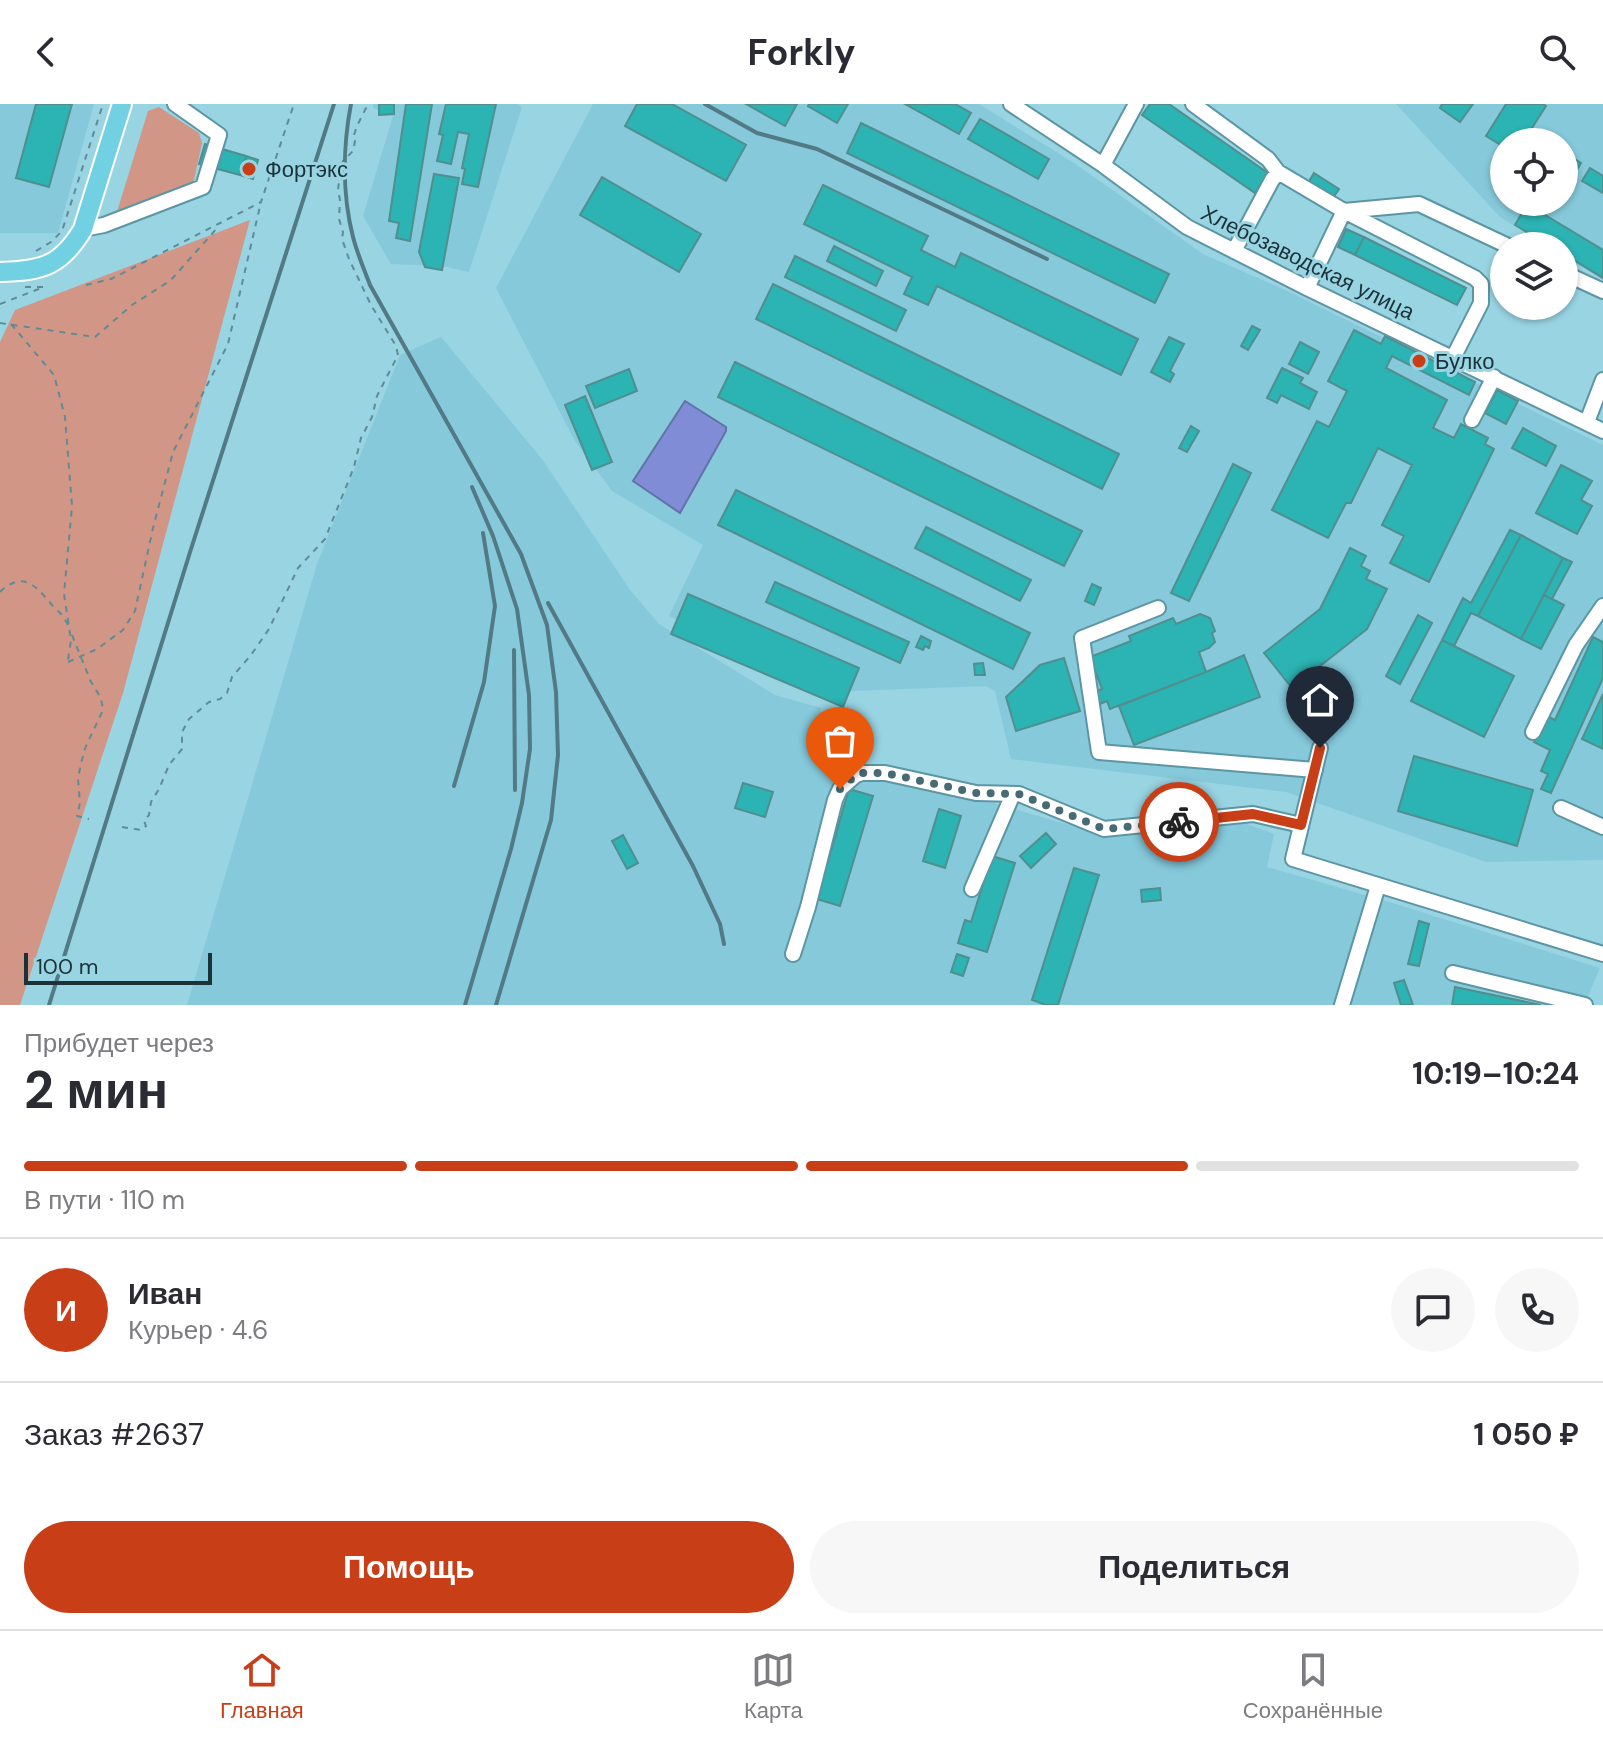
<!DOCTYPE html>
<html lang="ru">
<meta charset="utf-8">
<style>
:root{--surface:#fff;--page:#f7f7f7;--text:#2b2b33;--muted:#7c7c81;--line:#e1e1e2;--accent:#c73e17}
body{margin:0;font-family:"DM Sans",sans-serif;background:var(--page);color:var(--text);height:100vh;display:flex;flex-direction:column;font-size:30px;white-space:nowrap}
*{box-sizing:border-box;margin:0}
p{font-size:26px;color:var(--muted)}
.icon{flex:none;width:44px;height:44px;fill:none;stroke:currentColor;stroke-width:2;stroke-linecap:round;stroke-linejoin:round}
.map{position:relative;height:901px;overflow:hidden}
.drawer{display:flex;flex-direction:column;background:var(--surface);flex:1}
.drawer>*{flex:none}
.controls{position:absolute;left:1490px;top:24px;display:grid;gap:16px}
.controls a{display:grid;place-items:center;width:88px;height:88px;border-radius:50%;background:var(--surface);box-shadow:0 2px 6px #0004;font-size:40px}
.scale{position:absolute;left:24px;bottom:20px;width:188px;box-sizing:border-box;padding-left:8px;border:4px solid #1b3238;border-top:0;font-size:22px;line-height:28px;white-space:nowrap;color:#1b3238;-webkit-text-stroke:6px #99d4e3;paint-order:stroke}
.pin{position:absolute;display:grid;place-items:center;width:68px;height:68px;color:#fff;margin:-82px -34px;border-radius:50% 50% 50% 0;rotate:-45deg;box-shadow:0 0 8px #0007}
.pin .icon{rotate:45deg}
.courier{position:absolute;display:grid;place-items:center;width:80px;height:80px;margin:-40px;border:6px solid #c73e17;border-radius:50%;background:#fff;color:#222;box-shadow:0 2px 10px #0007}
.summary em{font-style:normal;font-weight:700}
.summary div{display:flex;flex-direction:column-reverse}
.summary{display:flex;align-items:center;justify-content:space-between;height:136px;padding:0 24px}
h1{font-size:52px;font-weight:700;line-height:60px}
.bar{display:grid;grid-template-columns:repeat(4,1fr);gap:12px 8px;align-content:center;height:96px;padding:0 24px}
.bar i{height:10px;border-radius:6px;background:var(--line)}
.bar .on{background:var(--accent)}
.bar p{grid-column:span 4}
.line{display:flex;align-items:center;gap:20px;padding:0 24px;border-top:2px solid var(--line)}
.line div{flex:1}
.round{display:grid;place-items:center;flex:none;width:84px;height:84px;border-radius:42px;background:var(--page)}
.cta{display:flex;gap:16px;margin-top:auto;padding:16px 24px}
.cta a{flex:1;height:92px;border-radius:48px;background:var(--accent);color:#fff;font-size:32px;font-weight:700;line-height:92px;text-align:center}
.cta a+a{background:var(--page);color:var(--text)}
header{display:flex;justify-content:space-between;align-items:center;height:104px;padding:0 24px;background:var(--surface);font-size:36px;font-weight:700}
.tabs{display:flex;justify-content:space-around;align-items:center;height:112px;border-top:2px solid var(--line);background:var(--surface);font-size:22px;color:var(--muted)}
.tabs a{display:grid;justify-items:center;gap:4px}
.tabs .on{color:var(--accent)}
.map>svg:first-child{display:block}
.built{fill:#85c9db;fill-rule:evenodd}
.green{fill:#d29686}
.water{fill:#808dd6;stroke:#6272a7;stroke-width:2}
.building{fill:#2cb3b3;stroke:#518e8e;stroke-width:2}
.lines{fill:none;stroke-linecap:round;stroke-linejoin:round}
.minor-casing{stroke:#5c95a3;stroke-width:18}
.major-casing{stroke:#fff;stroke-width:22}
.path{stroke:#608b96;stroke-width:2;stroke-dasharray:6 6;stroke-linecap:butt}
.minor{stroke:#fff;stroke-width:14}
.major{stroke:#71d0e1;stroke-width:18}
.rail{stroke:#537a84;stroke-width:4}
.done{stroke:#476b74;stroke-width:8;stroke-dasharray:0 14.4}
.route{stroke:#c73e17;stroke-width:10}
.poi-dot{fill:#c73e17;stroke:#99d4e3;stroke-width:3}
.labels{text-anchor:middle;stroke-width:6;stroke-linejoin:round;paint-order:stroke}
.poi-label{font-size:22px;fill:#1b3238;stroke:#99d4e3;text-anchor:start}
.street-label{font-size:22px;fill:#1b3238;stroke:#99d4e3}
</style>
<header><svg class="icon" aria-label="back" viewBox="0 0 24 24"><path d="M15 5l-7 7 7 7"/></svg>Forkly<svg class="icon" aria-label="search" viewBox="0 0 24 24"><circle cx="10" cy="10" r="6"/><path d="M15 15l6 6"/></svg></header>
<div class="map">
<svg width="1603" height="901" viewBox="0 0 1603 901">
<rect width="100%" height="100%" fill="#99d4e3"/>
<path class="built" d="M0,0H94L58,129H0Z
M373,0H517L522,3L469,168L442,162L391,160L363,112L393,12L373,4Z
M593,0H979L1074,59L1203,150L1283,185L1603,341V756L1486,758L1286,688L1011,655L995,587L986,582L827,588L669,512L703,441L612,387L575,337L496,184Z
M1396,0H1603V176L1564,152V142H1547L1500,113ZM1504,38H1564V98H1504Z
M441,233L542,355L630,486L659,520L775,591L821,604L812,646L1090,727L1223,711L1274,730L1267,763L1396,800L1600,864L1584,901H187L317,460L400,251Z"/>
<path class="green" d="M159,3L199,29L202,39L194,76L191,81L116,111L148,7Z
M250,116L123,589L20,901H0V238L15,206Z"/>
<path class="water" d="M685,297L726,323V327L680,409L633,377Z"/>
<path class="building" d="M36,0H72L49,83L16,74Z
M379,0H394V10L379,11Z
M406,0H432L410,137L396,134L399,119L389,117Z
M446,0H496L478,83L462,80L465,65L462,64L469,30L458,28L451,60L437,57L443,31L439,30Z
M637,0H672L746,41L726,77L625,22Z
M746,0H797L785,22Z
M809,0H848L837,19L808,2Z
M905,0H955L971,9L959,30Z
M1150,0H1169L1268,69L1255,89L1142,11Z
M1442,0H1473L1460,18L1440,4Z
M1506,0H1543L1546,2L1523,38H1504V43L1486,32Z
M980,15L1049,55L1038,75L968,35Z
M861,19L1169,170L1155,199L847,49Z
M205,40L246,52L240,71L199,60Z
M1564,48L1581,59L1565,85L1564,84Z
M246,52L258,56L253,75L240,71Z
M1590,64L1603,72V89L1582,77Z
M1314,69L1339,85L1333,94L1308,79Z
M434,70L459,74L442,166L425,163L419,148Z
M602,73L701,130L679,168L580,111Z
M823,81L928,132L921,146L955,163L961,149L1138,235L1121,271L937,182L928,201L904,190L912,173L804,120Z
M1527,100L1603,146V174L1564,150V142H1550L1515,121Z
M1346,125L1364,133L1355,151L1338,143Z
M1364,133L1466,184L1457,201L1355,151Z
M834,142L883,167L876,182L827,157Z
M795,152L906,206L896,227L785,173Z
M773,180L1119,350L1102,385L756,215Z
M1252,222L1260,226L1248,246L1241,242Z
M1354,226L1381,240L1385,232L1475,278L1469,291L1392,252L1386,264L1447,296L1433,324L1454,334L1461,320L1488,334L1485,340L1494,345L1429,478L1390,459L1404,432L1382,421L1412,361L1378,344L1351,399H1346L1328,434L1272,406L1317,317L1329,323L1347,287L1328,277Z
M1169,233L1184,240L1170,267L1174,270L1170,278L1151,268Z
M1300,238L1319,248L1308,270L1289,260Z
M735,258L1082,427L1064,462L718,293Z
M1282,264L1303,274L1300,279L1317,288L1309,305L1281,291L1277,299L1267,294Z
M629,265L637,287L595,304L586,282Z
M1497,286L1518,297L1506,320L1485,309Z
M585,292L612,358L592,366L565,301Z
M1191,322L1199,327L1187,348L1179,344Z
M1523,324L1556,342L1546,362L1512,344Z
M1233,360L1251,369L1189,497L1171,489Z
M1561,361L1592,377L1581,396L1592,402L1577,430L1536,409Z
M736,386L1030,529L1013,565L718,421Z
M926,423L1031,476L1020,497L915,444Z
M1510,426L1521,431L1478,512L1471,509L1454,542L1442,536L1463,494L1471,499Z
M1521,431L1563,454L1521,535L1478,512Z
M1350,444L1366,452L1361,462L1370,467L1366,475L1387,485L1367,525L1292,584L1264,549L1320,505Z
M1563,454L1572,458L1552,495L1544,491Z
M775,478L909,538L900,559L766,498Z
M1092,480L1101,484L1094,501L1085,497Z
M688,490L859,564L843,603L671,530Z
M1544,491L1564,501L1541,545L1521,535Z
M1200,510L1210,514L1215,527L1212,529L1215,538L1209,544L1199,548L1206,568L1110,605L1107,597L1100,600L1095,588L1102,585L1090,553L1131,537L1129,532L1173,514L1176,520Z
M1418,511L1432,519L1400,580L1386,572Z
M921,532L931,537L929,544L925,542L923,546L916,543Z
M1593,533L1603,538V574L1551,689L1541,685L1548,670L1541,667L1550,646L1534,638L1546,611L1555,616Z
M1442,536L1514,572L1484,633L1411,597Z
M1244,551L1260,593L1134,641L1119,602L1206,568Z
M1064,554L1080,607L1016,627L1006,593L1040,561Z
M983,559L985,571H975L974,560Z
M1603,590V645L1582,635Z
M1321,592L1352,601L1348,615L1317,606Z
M1414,652L1533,686L1517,742L1398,707Z
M743,679L773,688L765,713L735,704Z
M849,685L873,692L840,802L817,795Z
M939,705L961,712L945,764L923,757Z
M1046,729L1056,740L1031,764L1020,752Z
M623,731L638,759L627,765L612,737Z
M992,752L1015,759L987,848L958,839L965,816L971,818Z
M1074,764L1099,771L1058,901H1046L1032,896Z
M1160,784L1161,796L1142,798L1141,786Z
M1419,817L1429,820L1419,862L1408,860Z
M957,850L969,854L963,872L951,868Z
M1404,876L1413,901H1401L1394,879Z
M1455,883L1474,887L1541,901H1452Z"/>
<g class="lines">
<g class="minor-casing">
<path id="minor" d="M1011,0L1103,61L1187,123L1307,184L1603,327
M1193,0L1268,55L1278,68L1344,107L1475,174L1481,180V199L1453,254
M1103,61L1136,0
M83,125L104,121L203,83L219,31L175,0
M1234,147L1272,76L1278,68
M1564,169L1603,187
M1307,184L1344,107L1419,100L1508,142
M1472,316L1494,273
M1587,318L1603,276
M1158,504L1082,534L1099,648L1315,666
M1533,628L1576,541L1603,502
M1320,644L1293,755L1603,850
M1561,704L1603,723
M972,785L1013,690
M793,850L808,803L835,696L840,685L856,671L862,669H885L976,689L1019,690L1104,725L1253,710L1301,721
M1453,869L1585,901
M1342,901L1378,782"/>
</g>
<g class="major-casing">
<path id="major" d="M0,168C42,167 61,162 83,125L122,0"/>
</g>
<path class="path" d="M36,147L51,138L62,127L103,0
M86,181L111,175L261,98L294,0
M25,183H43
M0,200L44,183
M0,219L95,233L132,201L171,176L218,123
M11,220L54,271L65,313L72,402L64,490L71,536L68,556
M0,488C23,466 36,482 52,501C59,507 64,513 68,521
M72,531L91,578L101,594L103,606L86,642L81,659L78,675L80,699L77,712L89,715
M68,558L97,545L123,526L135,507L153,424L173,348L228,240L261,98
M122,723L141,726L146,722L144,717L149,711L151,698L159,685L169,661L182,645V628L189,615L209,598L220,595L227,589L232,573L251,551L269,525L298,464L325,435L354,363L361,334L372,313L377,292L398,251L396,242L371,201L349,155L342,135L343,128L339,115L340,96L338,86L340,69L343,57L353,47L355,37L353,34L357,22L368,0"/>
<use href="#minor" class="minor"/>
<use href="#major" class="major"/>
<path class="rail" d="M351,0C343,42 342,90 353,133C357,149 364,165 370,181L521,450L547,521L556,588L558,651L551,716L496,901
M705,0L757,29L817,45L1047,155
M548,499L693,762L720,820L724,840
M514,546L515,686
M454,682L484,578L495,502L483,429
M49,901L191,445L334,0
M465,901L511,745L522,699L530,645L529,591L517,505L493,432L472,383"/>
</g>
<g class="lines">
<path class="done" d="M840,685L856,671L862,669H885L976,689L1019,690L1104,725L1179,718"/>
<path class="route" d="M1179,718L1253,710L1301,721L1320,644"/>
</g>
<g class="poi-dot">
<circle cx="249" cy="65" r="8"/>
<circle cx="1419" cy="257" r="8"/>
</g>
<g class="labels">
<g class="poi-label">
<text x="265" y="73">Фортэкс</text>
<text x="1435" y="265">Булко</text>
</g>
<g class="street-label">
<text transform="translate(1308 158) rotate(26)" y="8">Хлебозаводская улица</text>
</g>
</g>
</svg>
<div class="controls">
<a><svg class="icon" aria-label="locate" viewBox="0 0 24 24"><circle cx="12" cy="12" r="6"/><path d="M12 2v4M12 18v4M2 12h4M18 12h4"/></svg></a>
<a><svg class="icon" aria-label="layers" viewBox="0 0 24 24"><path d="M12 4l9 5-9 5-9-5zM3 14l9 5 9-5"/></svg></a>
</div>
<div class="scale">100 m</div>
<div class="pin" style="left:840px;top:685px;background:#ea580c"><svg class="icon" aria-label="bag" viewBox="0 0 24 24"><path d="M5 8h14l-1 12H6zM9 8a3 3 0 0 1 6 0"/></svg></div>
<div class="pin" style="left:1320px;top:644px;background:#1f2937"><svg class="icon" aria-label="home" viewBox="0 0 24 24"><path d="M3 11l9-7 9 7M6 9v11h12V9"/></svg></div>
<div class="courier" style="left:1179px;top:718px"><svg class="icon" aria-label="bike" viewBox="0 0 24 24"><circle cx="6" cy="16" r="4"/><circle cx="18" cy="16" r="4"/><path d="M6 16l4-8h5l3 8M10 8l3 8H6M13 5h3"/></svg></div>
</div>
<section class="drawer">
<div class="summary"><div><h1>2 мин</h1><p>Прибудет через</p></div><em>10:19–10:24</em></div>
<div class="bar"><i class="on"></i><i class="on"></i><i class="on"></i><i></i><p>В пути · 110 m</p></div>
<div class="line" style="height:144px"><b class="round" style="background:var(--accent);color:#fff">И</b><div><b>Иван</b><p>Курьер · 4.6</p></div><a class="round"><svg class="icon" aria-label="chat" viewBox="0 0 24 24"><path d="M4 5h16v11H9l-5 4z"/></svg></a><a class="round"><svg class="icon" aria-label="phone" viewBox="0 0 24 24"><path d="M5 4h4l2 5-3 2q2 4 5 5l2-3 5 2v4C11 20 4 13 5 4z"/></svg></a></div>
<div class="line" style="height:104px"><div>Заказ #2637</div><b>1 050 ₽</b></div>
<div class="cta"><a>Помощь</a><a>Поделиться</a></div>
</section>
<nav class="tabs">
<a class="on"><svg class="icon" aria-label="home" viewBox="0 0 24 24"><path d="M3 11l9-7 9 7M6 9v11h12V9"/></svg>Главная</a>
<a><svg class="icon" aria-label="map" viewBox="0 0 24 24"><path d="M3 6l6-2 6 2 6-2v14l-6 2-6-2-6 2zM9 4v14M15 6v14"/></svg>Карта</a>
<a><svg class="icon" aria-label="saved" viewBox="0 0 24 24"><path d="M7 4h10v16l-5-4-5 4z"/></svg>Сохранённые</a>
</nav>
